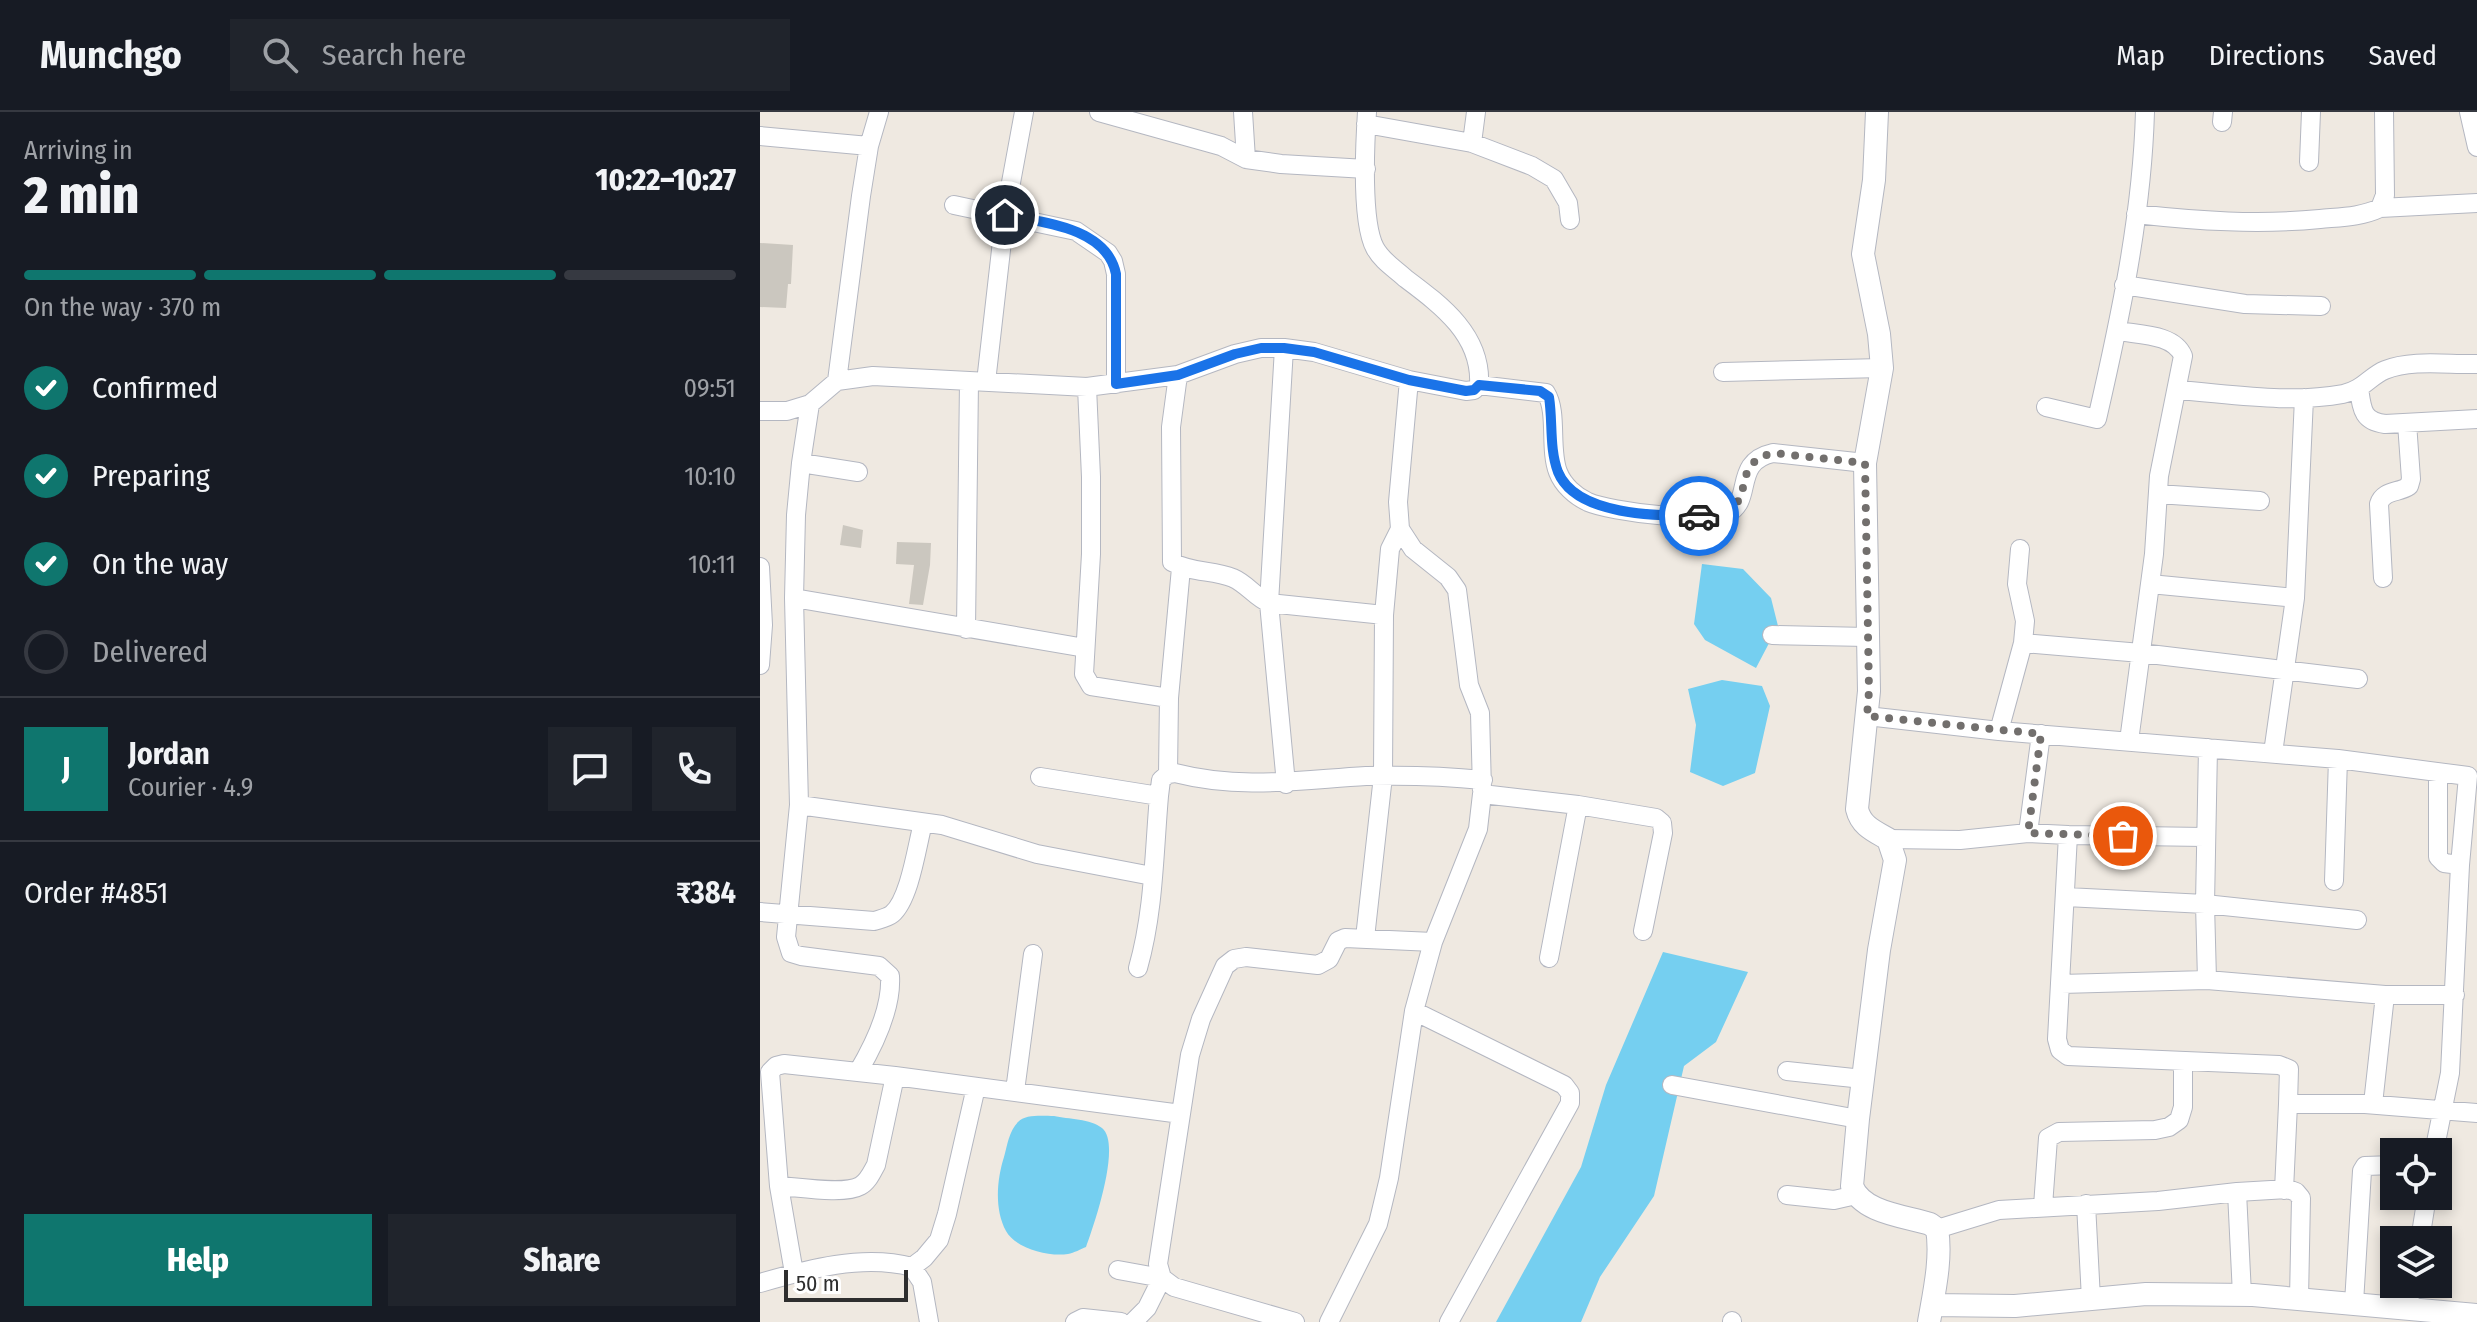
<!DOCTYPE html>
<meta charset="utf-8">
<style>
:root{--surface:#171b24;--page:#20242c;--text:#f1f3f6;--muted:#9ea1a6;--line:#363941;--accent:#0f766e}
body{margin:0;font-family:"Fira Sans Condensed",sans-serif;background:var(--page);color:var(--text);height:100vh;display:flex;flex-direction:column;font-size:30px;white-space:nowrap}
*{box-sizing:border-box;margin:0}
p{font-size:26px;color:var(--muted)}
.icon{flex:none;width:44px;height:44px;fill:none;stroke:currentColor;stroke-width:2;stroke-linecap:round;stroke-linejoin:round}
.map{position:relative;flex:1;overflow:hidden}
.drawer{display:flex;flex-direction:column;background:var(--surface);width:760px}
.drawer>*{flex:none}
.tools{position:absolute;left:1620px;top:1026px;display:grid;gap:16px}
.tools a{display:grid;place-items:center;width:72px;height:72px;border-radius:0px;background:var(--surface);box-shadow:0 4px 12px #0003;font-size:40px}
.scale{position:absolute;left:24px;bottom:20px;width:124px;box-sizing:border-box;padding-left:8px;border:4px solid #2e2e2e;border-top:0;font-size:22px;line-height:28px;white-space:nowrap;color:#2e2e2e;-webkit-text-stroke:6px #fff;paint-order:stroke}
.pin{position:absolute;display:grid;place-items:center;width:68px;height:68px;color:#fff;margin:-34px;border:4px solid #fff;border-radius:50%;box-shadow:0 2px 8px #0007}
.courier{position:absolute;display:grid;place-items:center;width:80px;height:80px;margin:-40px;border:6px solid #1a73e8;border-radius:50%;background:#fff;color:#222;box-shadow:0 2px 10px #0007}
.headline em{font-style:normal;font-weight:800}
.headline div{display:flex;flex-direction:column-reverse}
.headline{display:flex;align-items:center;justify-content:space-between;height:136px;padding:0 24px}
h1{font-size:52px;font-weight:800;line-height:60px}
.bar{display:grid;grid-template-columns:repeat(4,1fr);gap:12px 8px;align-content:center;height:96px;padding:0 24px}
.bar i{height:10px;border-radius:6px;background:var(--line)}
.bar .active{background:var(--accent)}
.bar p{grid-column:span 4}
.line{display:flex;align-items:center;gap:20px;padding:0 24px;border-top:2px solid var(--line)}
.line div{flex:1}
.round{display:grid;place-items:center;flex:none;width:84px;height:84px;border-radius:0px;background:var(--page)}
ol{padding:0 24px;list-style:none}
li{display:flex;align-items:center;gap:24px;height:88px}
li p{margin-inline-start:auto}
li .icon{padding:8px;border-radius:50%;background:var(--accent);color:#fff;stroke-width:4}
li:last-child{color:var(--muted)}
li i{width:44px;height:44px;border:4px solid var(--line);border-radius:50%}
.button{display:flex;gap:16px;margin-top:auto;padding:16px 24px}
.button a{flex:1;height:92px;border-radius:0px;background:var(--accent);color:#fff;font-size:32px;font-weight:800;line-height:92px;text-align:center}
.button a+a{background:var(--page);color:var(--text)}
header{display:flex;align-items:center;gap:48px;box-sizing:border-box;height:112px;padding:0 40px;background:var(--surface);border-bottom:2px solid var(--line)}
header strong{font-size:38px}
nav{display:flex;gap:44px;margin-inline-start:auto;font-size:28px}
.search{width:560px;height:72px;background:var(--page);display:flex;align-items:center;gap:20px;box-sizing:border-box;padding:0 28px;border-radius:0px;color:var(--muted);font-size:30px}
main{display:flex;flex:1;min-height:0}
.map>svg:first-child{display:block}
.water{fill:#75cff0}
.building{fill:#cbc7bf}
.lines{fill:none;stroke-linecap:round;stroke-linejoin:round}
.minor-casing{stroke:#b4b7c1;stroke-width:20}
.tertiary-casing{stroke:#b4b7c1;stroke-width:24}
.minor{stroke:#fff;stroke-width:18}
.tertiary{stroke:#fff;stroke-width:22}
.done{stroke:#726f6d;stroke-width:8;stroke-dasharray:0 14.4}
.route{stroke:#1a73e8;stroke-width:10}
</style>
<header>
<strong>Munchgo</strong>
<div class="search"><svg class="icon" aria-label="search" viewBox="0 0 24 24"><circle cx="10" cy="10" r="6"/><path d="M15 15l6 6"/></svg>Search here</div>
<nav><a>Map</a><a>Directions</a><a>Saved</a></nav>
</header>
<main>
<section class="drawer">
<div class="headline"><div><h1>2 min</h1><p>Arriving in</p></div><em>10:22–10:27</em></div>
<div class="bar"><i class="active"></i><i class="active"></i><i class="active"></i><i></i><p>On the way · 370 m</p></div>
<ol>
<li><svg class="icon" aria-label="check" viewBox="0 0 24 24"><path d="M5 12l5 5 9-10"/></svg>Confirmed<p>09:51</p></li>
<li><svg class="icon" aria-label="check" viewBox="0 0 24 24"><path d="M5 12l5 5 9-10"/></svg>Preparing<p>10:10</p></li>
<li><svg class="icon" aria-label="check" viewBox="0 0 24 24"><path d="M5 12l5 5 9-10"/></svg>On the way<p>10:11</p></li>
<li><i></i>Delivered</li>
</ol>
<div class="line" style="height:144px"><b class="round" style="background:var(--accent);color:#fff">J</b><div><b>Jordan</b><p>Courier · 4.9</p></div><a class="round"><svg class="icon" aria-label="chat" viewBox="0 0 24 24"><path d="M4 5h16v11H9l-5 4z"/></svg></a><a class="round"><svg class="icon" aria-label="phone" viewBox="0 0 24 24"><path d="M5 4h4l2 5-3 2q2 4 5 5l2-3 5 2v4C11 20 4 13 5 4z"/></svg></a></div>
<div class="line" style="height:104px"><div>Order #4851</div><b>₹384</b></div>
<div class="button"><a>Help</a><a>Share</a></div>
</section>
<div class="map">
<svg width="1717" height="1210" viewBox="0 0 1717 1210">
<rect width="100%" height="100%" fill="#efe9e1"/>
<path class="water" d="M942,452L983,457L1011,486L1018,514L996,556L945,528L934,512Z
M962,568L1002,574L1010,594L995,661L963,674L930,660L936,613L928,577Z
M903,840L988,860L956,930L924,954L894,1084L840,1165L821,1210H736L821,1055L846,973Z
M294,1004C308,1007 331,1007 342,1016C362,1032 334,1113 326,1135C321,1137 314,1141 308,1142C289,1145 256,1137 246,1119C234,1097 237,1067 244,1045C247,1034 249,1019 258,1010C265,1002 283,1004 294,1004Z"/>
<path class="building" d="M0,131L33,133L31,172H28L26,196L0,195Z
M83,413L103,418L101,436L80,433Z
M137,430L171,431L170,453L163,493L149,492L154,453L136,452Z"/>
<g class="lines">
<g class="minor-casing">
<path id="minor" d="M339,0L461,34L486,47L521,52L606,57
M483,0L486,47
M1709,0L1717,35
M1462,10L1463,0
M606,12L712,31L772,54L794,67L808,91L810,108
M0,24L109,34
M712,31L716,0
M1549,50L1551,0
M194,93L316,119L348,141L353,149L356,162V272
M1620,96L1717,91
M1376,102C1438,109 1498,113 1560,107C1581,105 1601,105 1620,96L1625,83L1624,0
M1364,173L1485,192L1561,194
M1358,219C1380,223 1414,222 1423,244L1399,364L1394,442L1369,629
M524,236L509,491L526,672
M963,260L1122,256
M418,263L411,315L412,450C431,461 453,458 473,466C487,472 495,485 509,491L624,503L623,664L605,826
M649,268L638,390L640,417L653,437L688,465L697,478L709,573L720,601L722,678
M77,269L101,84L109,34L119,0
M226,270L245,103L264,0
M719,273L786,281C798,300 789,337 798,360C803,373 815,384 828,390C851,400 945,411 968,401C994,388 972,350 1013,341L1105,351
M327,275L331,365V442L324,562L331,574L409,586
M1599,276C1602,297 1602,309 1625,312L1717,307
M1417,278C1472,282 1529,292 1583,282C1603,278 1610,264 1625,258C1652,247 1689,253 1717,252
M1286,295L1337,307C1360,207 1382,104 1385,0
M0,299H27L50,292L77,269L113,264L327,275L418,263L475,242L501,236H524L554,240L649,268L706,279L714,278L719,273C722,223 681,193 645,166C634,156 622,149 615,136C601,110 605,31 607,0
M41,351L50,292
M1398,382L1500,389
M0,455L3,513L0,553
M1623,466L1619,392C1623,378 1639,381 1649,374L1651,367L1647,311
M1390,472L1535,486L1544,286
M34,486L325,536
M624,503L630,437L640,417
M206,517L209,269
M1012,523L1107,525
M1263,531L1381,541L1598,567
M1107,604L1239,619L1578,647L1708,664L1700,753L1690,961L1674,1040
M1239,619L1263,531L1265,509L1257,472L1260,437
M1513,641L1535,486
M1678,660V745L1684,751L1700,753
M408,662L409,586L421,456
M280,665L399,684L401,668L408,662L415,661C482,678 539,668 606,664C645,663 684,664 723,668
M39,693L182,713L277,742L392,764
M818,693L896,706L902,711L903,721L883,819
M1268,721L1281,622
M1308,723L1445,725
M1128,727L1200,728L1268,721L1308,723L1297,927L1300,938L1308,944L1519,953L1529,957L1528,992H1605L1717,1001
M1574,769L1578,647
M1306,785L1445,792L1597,808
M0,800L114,809C120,807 127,806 132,802C150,787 157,733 163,711
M378,856C394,800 394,741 399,684
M1447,868L1445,792L1448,636
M1301,872L1447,868L1625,883L1613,992
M1625,883H1695
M654,899L673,830L718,717L722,682L818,693L789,846
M1027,959L1103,967
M135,964L421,1002
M912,973L1098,1007
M255,979L273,842
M19,1074C38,1075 84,1083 100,1074C108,1070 112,1060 116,1053L135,964L98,960
M1524,1078L1528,992
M1477,1080L1528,1077L1536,1080L1541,1086L1539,1187
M1027,1083L1074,1088L1096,1083
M1326,1092L1331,1187
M1283,1094L1288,1026L1299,1020L1395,1018L1409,1015L1419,1008L1423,995V949
M1177,1117L1239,1098L1398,1089L1477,1080L1482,1183
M1660,1128L1667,1084
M152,1155L164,1146L179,1128L187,1102L216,975
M358,1158L402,1166L387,1196L373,1210
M34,1161L19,1074L10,960L16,954L24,952L98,960C114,933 132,896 130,864L119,854L41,844L31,841L26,825L39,693L34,486L36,403L41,351L98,360
M0,1171C48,1157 103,1142 152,1155L162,1170L169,1210
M1594,1191L1602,1059L1605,1054L1634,1053
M1648,1195L1652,1172
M315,1210L323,1206L361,1210
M535,1210L414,1175L402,1166L398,1152L430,943L441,907L465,854L474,847L486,845L558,853L569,847L578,829L585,826L673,830
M569,1210L618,1112L629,1066L654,899L804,973L810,981V991L689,1210
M972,1210V1209"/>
</g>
<g class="tertiary-casing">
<path id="tertiary" d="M1117,0L1114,68L1103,142L1119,222L1122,256L1105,351L1109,579L1097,697C1101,714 1114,719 1128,727L1135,748L1119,838L1098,1007L1092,1074C1102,1101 1145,1104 1170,1112L1177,1117C1182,1146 1174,1181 1169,1210
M1172,1193L1255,1194L1386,1182L1493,1183L1717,1203"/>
</g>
<use href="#minor" class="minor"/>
<use href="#tertiary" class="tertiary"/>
</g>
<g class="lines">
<path class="done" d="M939,404C1009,402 961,354 1013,341L1105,351L1109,579L1107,604L1281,622L1268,721L1363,724"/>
<path class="route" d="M245,103C283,110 347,116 356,162V272L418,263L475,242L501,236H524L554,240L649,268L706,279L714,278L719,273L780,279L789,285C793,310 789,336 798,360C816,404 898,404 939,404"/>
</g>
</svg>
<div class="tools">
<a><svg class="icon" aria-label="locate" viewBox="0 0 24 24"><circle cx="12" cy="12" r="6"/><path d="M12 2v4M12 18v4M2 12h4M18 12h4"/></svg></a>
<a><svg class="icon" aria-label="layers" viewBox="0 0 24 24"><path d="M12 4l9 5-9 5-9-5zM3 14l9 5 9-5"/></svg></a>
</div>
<div class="scale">50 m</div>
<div class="pin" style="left:1363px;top:724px;background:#ea580c"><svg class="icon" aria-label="bag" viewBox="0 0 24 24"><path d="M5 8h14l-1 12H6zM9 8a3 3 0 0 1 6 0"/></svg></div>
<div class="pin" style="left:245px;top:103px;background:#1f2937"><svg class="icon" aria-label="home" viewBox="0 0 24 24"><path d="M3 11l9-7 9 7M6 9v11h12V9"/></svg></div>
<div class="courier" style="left:939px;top:404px"><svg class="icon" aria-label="car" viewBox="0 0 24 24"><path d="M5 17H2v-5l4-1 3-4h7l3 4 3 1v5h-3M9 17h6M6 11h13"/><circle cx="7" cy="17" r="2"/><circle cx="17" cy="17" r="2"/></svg></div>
</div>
</main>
